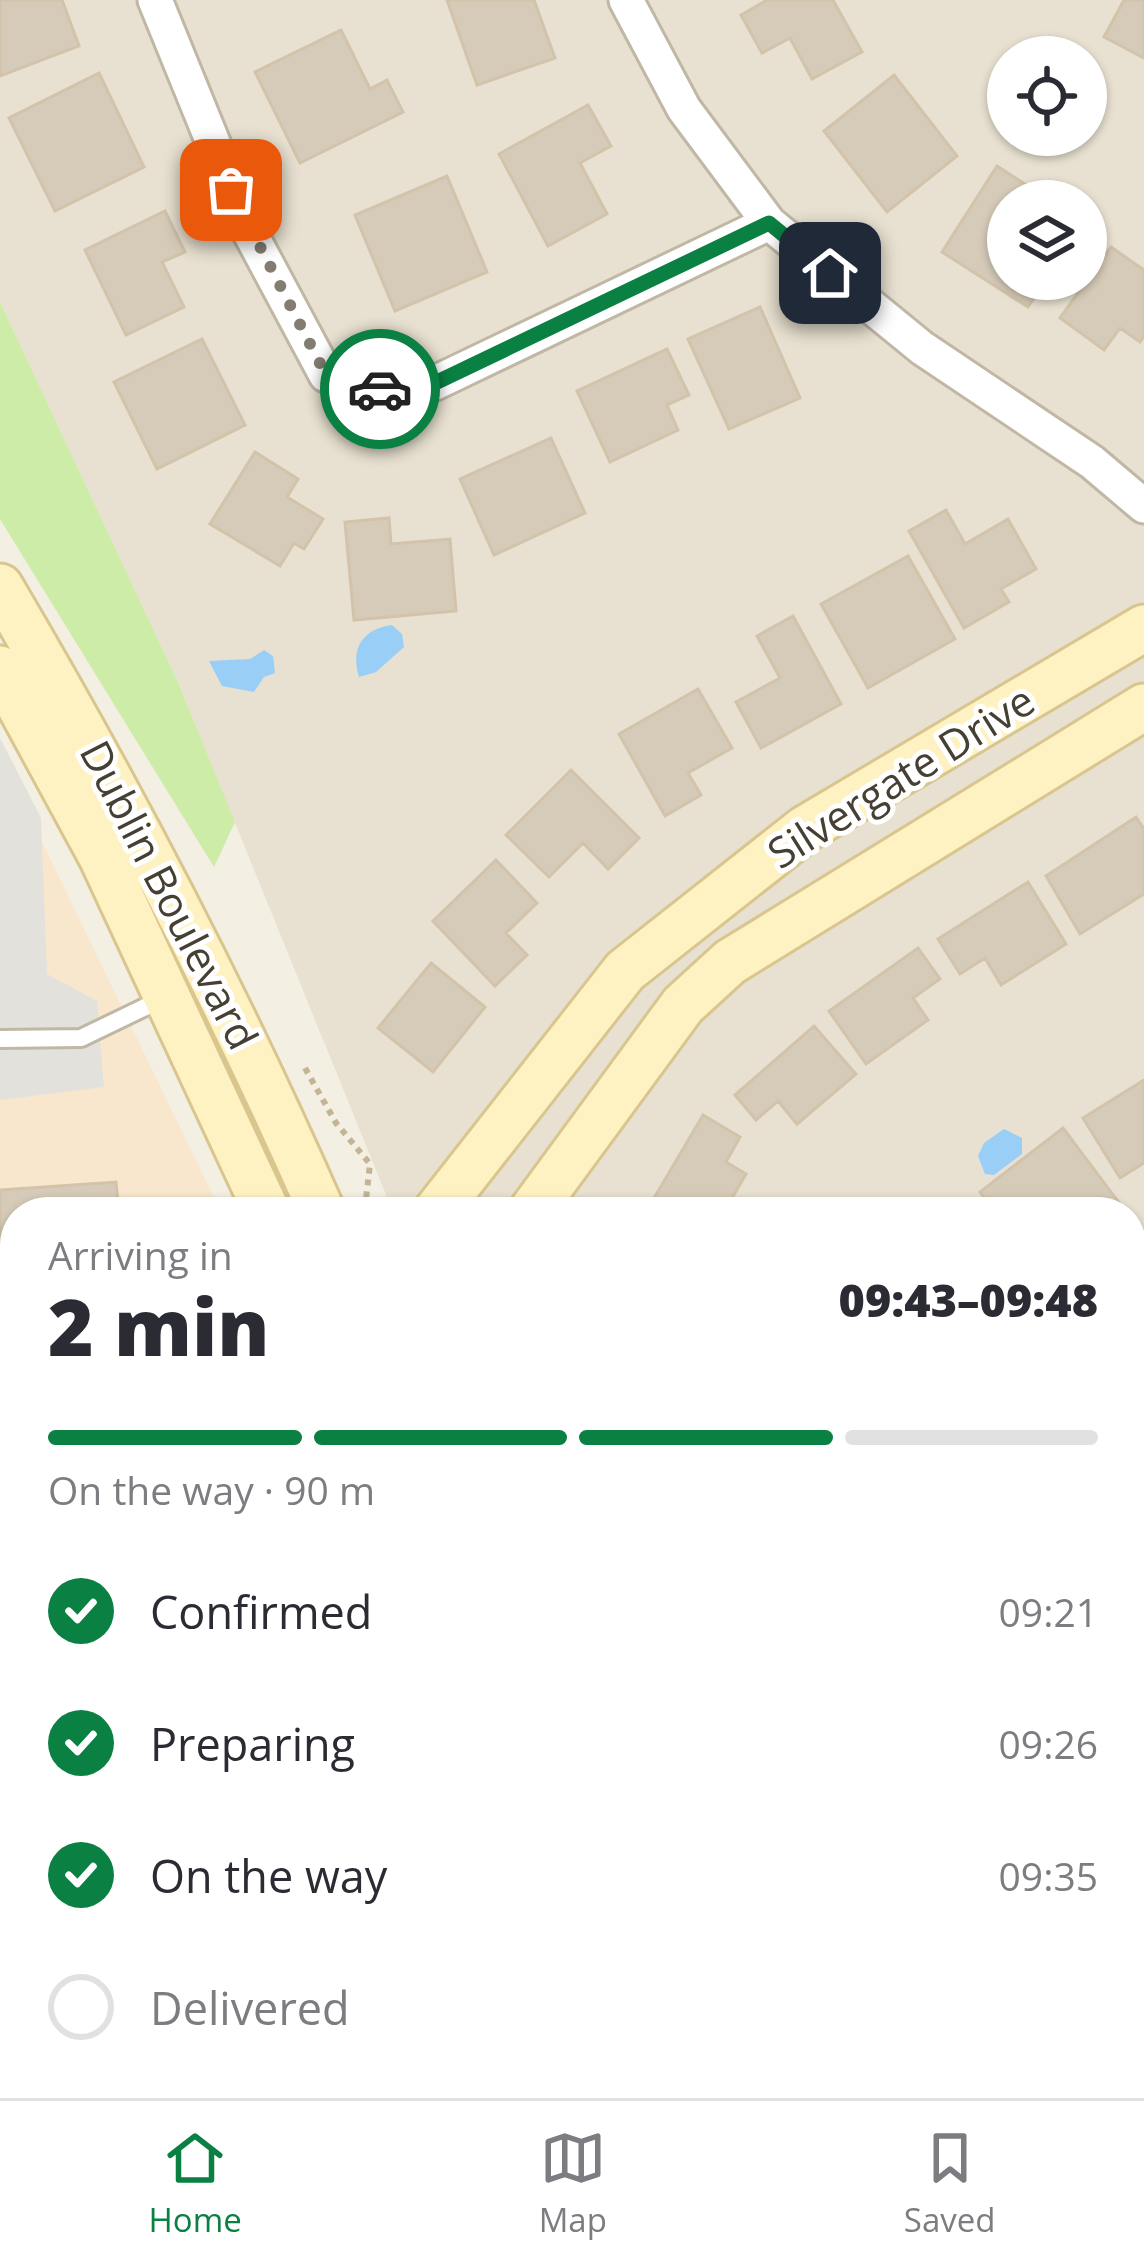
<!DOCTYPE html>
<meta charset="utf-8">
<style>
:root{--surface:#fff;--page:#f7f7f7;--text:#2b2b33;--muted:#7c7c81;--line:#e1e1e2;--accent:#0b8043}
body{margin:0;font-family:"Open Sans",sans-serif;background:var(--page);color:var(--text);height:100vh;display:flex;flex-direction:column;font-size:45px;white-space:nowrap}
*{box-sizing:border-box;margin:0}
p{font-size:39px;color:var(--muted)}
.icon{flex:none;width:66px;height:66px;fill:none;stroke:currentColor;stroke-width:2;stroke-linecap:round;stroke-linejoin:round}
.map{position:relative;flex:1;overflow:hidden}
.details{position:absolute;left:0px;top:1197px;width:1146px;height:903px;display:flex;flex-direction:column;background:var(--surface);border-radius:48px 48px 0 0;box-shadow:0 3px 9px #0004}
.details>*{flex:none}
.controls{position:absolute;left:987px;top:36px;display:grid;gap:24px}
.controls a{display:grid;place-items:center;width:120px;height:120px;border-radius:50%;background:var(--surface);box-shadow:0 3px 9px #0004;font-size:60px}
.pin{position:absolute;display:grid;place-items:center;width:102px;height:102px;color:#fff;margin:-51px;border-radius:24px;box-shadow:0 6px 18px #0006}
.courier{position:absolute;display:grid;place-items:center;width:120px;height:120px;margin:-60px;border:9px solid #0b8043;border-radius:50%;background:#fff;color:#222;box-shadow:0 3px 15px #0007}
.overview em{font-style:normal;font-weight:800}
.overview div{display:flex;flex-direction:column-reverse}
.overview{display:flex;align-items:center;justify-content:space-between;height:204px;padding:0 48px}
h1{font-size:78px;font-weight:800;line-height:90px}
.bar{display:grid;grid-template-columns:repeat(4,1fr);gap:18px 12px;align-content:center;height:144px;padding:0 48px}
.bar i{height:15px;border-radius:9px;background:var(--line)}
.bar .active{background:var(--accent)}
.bar p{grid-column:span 4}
ol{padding:0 48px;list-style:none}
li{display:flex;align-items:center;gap:36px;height:132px}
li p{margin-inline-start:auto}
li .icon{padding:12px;border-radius:50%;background:var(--accent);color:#fff;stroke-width:4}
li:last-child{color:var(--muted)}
li i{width:66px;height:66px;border:6px solid var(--line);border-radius:50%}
.dock{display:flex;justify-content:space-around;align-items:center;height:168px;border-top:3px solid var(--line);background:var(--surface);font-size:33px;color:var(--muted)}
.dock a{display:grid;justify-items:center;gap:6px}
.dock .active{color:var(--accent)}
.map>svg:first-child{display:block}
.residential{fill:#e8e1d1;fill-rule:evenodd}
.commercial{fill:#f8e7cc}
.green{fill:#cceca7}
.parking{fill:#e3e1dc}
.water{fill:#99cef7}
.building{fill:#d6cbb8;stroke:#d2c3aa;stroke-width:3}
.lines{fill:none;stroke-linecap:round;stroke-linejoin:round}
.lane-casing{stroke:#c0b7a5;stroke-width:22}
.street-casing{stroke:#c0b7a5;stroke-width:39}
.secondary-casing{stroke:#d8c68e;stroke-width:51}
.path{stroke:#c3b495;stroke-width:6;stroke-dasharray:6 6;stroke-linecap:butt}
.lane{stroke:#fff;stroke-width:16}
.street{stroke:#fff;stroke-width:33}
.secondary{stroke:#fff2c2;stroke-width:45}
.done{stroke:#837d71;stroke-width:12;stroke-dasharray:0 21.6}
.route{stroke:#0b8043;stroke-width:15}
.labels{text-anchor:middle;stroke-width:10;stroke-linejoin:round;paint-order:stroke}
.street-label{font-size:42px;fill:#463f33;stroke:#fff}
</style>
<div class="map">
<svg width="1144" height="2098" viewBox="0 0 1144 2098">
<rect width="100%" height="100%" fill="#f4efe3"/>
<path class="residential" d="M0,0H1144V2098H812L805,2085H1131V1212H393L177,680L0,302ZM1008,57H1086V135H1008ZM1008,201H1086V279H1008Z"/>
<path class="commercial" d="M0,755L221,1212H15V2085H608L615,2098H0Z"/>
<path class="green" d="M0,302L177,680L235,822L214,867L0,519Z"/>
<path class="parking" d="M0,738L41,818L47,974L97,1001L104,1087L0,1100Z
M15,1382V2085H69L104,2098H0V1383Z"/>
<path class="water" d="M392,625L402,634L404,647L376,672L359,677C350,648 363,629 392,625Z
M264,650L273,656L275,673L264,677L254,692L222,686L209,661L250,659Z
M1004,1129L1022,1138V1154L994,1175L985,1174L978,1156L984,1143Z"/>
<path class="building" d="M0,0H62L79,46L0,76Z
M447,0H534L555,58L477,85Z
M767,0H833L862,52L812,79L790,38L762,53L741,15Z
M1124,0H1144V58L1104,37Z
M341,30L370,89L387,80L403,112L300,163L255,72Z
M99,73L144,167L55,211L9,118Z
M894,75L957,156L887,212L824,131Z
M588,105L611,146L580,163L607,214L548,246L499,154Z
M997,166L1051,201H1008V279H1047L1028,307L942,252Z
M447,176L487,272L395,311L355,215Z
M165,211L185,252L162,262L184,307L126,335L85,250Z
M1111,247L1144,270V336L1140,342L1120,328L1104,350L1060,318Z
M760,307L800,398L729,429L688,339Z
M202,339L245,425L157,469L114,382Z
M667,349L689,395L667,405L678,430L610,462L577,391Z
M551,438L585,513L494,555L460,479Z
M255,452L298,479L287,497L323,519L304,549L294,543L280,566L210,524Z
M946,510L965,544L1008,519L1036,569L1001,589L1009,602L964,628L909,531Z
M389,518L391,544L450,539L456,611L354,620L345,522Z
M908,556L955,639L868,688L821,604Z
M793,616L841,704L761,748L736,702L780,678L757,636Z
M698,689L732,748L688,773L701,795L665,816L619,734Z
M571,770L639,838L608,869L583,843L549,877L506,835Z
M1136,817L1144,829V894L1080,934L1046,876Z
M496,860L537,903L506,933L527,955L495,986L433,921Z
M1028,882L1066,944L1001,985L985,958L960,974L938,939Z
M918,948L940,979L913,998L928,1020L866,1064L829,1011Z
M431,963L485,1007L433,1072L378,1028Z
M814,1026L856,1074L797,1124L778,1101L756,1120L735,1095Z
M1144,1080V1163L1120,1178L1083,1118Z
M703,1115L740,1137L726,1162L746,1174L724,1212H661L650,1205Z
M1063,1128L1120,1204L1110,1212H995L980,1192Z
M116,1182L119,1212H15V1362L0,1364V1190Z
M1131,1448L1144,1456V1494L1131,1516Z
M1131,1724L1144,1751V1796L1131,1803Z
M1144,1827V1937L1131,1943V1833Z
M150,2085H284L285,2098H197L196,2093L152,2097Z
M939,2085H1033L1039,2098H945Z"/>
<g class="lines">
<g class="lane-casing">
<path id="lane" d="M0,1039L81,1038L166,997
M0,1452L15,1451
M0,1804L15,1803
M0,1965L12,2098"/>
</g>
<g class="street-casing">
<path id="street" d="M155,0L249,231L326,375L370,390L435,383L769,223
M626,0L684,109L769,223L922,348L1092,462L1144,506
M1131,1289L1144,1280
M1105,2085L1111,2098"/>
</g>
<g class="secondary-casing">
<path id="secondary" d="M0,587C120,790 227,996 322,1212
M0,669L102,857L267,1212
M436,1212L625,971L805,829L1144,628
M531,1212L683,1005L730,962L1144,707
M656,2085L662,2098
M732,2085L739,2098"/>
</g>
<path class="path" d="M305,1068L336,1123L370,1164L365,1208"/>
<use href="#lane" class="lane"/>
<use href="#street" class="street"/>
<use href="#secondary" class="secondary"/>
</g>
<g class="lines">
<path class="done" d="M231,190L326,375L380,389"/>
<path class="route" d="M380,389L435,383L769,223L830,273"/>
</g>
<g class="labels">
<g class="street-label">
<text transform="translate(901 777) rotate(-32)" y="15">Silvergate Drive</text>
<text transform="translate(169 895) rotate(63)" y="15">Dublin Boulevard</text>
</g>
</g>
</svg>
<div class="controls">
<a><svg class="icon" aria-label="locate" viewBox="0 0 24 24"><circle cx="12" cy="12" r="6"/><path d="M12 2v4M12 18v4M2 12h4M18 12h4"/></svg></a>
<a><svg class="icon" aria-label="layers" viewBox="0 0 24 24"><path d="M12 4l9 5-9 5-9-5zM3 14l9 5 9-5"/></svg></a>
</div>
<div class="pin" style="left:231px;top:190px;background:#ea580c"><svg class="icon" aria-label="bag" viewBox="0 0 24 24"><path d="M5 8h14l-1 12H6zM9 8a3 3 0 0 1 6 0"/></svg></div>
<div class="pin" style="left:830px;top:273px;background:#1f2937"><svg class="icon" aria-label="home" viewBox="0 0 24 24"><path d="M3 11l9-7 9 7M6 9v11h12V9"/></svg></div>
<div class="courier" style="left:380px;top:389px"><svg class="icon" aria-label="car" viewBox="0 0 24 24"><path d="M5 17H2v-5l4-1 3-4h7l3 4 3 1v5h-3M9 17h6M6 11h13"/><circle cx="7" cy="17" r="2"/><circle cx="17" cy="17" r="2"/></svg></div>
<section class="details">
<div class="overview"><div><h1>2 min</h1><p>Arriving in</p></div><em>09:43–09:48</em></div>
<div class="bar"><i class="active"></i><i class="active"></i><i class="active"></i><i></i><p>On the way · 90 m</p></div>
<ol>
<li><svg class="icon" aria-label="check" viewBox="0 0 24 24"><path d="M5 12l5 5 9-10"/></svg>Confirmed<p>09:21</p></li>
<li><svg class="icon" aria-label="check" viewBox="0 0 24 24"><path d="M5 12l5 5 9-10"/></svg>Preparing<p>09:26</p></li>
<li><svg class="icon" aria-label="check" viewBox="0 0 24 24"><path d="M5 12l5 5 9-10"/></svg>On the way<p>09:35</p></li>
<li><i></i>Delivered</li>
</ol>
</section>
</div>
<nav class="dock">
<a class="active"><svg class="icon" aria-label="home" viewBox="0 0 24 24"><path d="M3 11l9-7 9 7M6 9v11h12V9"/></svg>Home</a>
<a><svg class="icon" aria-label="map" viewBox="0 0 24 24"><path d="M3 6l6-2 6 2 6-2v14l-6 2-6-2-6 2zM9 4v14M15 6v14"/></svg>Map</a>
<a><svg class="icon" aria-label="saved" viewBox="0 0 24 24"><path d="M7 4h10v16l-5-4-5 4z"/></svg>Saved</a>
</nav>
